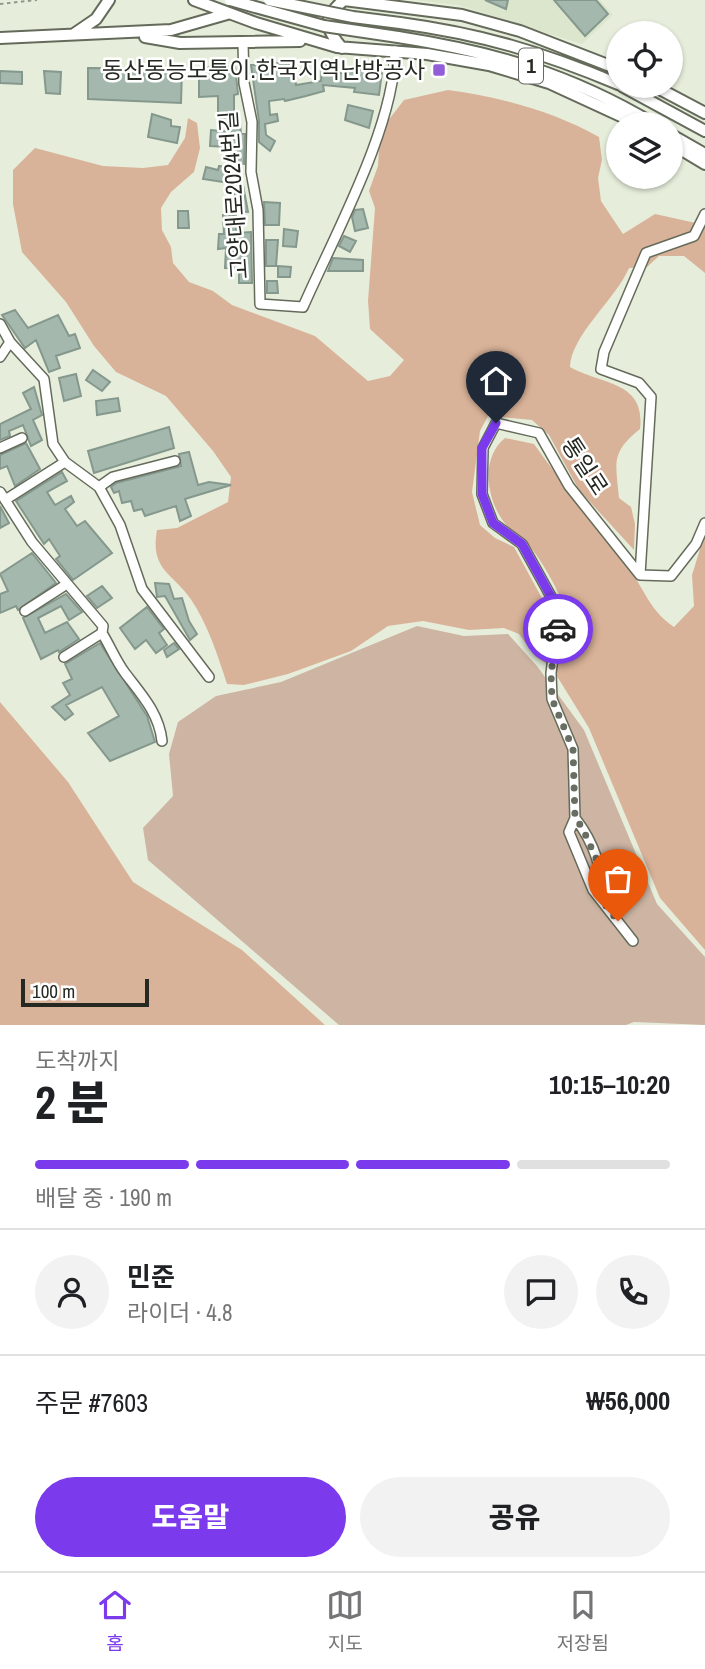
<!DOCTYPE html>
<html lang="ko">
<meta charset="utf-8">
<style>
:root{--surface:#fff;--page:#f2f2f2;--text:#202124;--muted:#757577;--line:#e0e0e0;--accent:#7c3aed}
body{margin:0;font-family:"Archivo Narrow","Noto Sans KR",sans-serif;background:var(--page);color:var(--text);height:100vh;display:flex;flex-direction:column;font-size:26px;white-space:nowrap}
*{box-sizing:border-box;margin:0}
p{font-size:23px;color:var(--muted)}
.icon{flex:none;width:38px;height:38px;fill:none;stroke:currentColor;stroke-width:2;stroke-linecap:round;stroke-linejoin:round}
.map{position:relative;height:1025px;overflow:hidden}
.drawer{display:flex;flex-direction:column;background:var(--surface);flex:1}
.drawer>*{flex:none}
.controls{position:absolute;left:606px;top:21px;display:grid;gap:14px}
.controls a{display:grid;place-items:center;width:77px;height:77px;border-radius:50%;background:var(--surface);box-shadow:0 2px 5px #0004;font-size:35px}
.scale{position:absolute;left:21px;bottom:18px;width:128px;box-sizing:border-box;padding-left:7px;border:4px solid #262922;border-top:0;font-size:19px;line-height:24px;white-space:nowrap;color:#262922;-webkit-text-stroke:5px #fff;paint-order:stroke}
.pin{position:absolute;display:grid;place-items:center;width:60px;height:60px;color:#fff;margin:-72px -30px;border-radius:50% 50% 50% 0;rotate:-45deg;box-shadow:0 0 7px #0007}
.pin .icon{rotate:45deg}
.courier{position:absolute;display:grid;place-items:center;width:70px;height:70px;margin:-35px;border:5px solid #7c3aed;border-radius:50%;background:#fff;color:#222;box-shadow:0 2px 9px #0007}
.head em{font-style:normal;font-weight:800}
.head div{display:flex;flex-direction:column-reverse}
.head{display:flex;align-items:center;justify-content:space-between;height:119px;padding:0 35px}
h1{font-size:46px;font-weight:800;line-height:52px}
.bar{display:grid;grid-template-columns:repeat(4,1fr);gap:10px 7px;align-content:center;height:84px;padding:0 35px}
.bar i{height:9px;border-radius:5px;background:var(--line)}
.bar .current{background:var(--accent)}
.bar p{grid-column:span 4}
.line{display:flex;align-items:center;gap:18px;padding:0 35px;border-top:2px solid var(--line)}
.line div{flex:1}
.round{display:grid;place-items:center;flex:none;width:74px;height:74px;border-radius:37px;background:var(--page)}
.cta{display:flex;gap:14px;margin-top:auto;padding:14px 35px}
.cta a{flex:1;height:80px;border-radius:42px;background:var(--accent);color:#fff;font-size:28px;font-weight:800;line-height:80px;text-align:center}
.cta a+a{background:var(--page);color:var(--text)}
.tab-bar{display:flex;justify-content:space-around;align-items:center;height:98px;border-top:2px solid var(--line);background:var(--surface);font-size:19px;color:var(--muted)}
.tab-bar a{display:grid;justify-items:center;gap:4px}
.tab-bar .current{color:var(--accent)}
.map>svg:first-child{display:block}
.built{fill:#dbe6cc}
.green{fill:#cdb4a3}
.forest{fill:#d9b399}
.building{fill:#a5b8ad;stroke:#85988d;stroke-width:2}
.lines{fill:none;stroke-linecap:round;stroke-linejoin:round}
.minor-casing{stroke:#656b5b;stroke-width:12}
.major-casing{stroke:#656b5b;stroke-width:14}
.path{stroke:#909688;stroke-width:2;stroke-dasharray:3.5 3.5;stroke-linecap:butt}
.minor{stroke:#fff;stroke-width:9}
.major{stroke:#fff;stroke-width:10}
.major-bridge-casing{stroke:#656b5b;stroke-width:14;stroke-linecap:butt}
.major-bridge{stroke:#fff;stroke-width:10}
.done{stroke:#696e63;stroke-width:7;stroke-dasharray:0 12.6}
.route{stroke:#7c3aed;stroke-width:9}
.poi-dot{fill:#915ed7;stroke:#fff;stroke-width:2.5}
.labels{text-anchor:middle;stroke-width:5;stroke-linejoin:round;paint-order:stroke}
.shield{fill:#fff;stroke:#676964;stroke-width:2}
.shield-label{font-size:21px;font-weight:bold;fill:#262922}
.poi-label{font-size:23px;fill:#262922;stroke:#fff;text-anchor:end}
.street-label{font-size:23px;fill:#262922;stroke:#fff}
</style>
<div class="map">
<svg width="705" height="1025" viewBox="0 0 705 1025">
<rect width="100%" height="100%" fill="#e6eedb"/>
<path class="built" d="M414,0H600L613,15L582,44L458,5Z"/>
<path class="green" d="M417,626L464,636L508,634L537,666L584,730L657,904L705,957V1025L634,1022L626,1025H339L148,860L143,828L173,796L169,754L178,722L216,696L281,682Z"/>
<path class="forest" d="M448,90C500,97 553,111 599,137L602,160L598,178L601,201L623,234L655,214L705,225V273L684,256H659L647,267L629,268C616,299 571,335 570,367C602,385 646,381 640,429C610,453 616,463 619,498L631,507L635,524L634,550L579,490L549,435L532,420L488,416L480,431L472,492L480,525L495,538L514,547L549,611L547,664L535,656L519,634L504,628L469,630L423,621L388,626L351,651L288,674L244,685L227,684C218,656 207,622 190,598C171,572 150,569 157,530L177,528L228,502L231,477L213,451L166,396L116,372L94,346L66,302L22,252L13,204V170L35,148L103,166L143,168L168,165L185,138L188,118L197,123L200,148L194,172L171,192L161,208L162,230L171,247L173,263L189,282L213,291L232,305L315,336L368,381L390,376L404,360L370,329L368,301L375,208L369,191L378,166L380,131L404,100Z
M505,438L534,444C565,488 600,529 632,573C647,595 651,611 674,627L694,606L692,575L705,533V950L660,898L589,728L555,673C561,655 570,628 565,609C560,593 542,561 531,548C524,540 514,534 507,526C487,503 479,459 505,438Z
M0,702L68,782L133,882L242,950L325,1025H0Z"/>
<path class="building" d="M485,0H508L506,9Z
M554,0H596L608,14L585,36Z
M293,62L296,85L321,81L322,62L332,63L331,71L347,74L348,68L382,72L379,95L354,92L355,88L323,85L324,91L306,96L285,101L284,99L269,101L270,115L277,114L278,121L265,124L266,135L275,141L270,151L259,142V121L251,65Z
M235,66L238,94L234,95V117L218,118V96L199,97V68Z
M88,68L182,69L181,103L88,99Z
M0,71L22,72V84L0,83Z
M44,71L61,72L60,94L46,93Z
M348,105L373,111L369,128L345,120Z
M152,114L171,120V126L180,127L177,143L148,137Z
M231,123H240L241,134H245L244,164L229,163L230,147L210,146L211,130L231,132Z
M219,166L230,167V183L203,179L206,167L218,170Z
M233,185H243L248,212L235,211Z
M264,202L280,203L279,225H265Z
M363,209L368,228L355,231L352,217L355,210Z
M178,211H188L189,228H178Z
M223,215H236V233L251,232L252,283H239V269L225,268L226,248L218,249L219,234H224Z
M284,229L298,231L296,247L283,246Z
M344,236L356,241L350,252L339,246Z
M266,240H278L276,266H266Z
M333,258L363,260V271H328Z
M278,266L291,267L290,277H278Z
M267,281H277L278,293H267Z
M15,310L28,328L58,315L69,336L75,334L80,348L56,356L60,368L49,372L36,340L25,348L2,315Z
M93,370L110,382L102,391L86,380Z
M76,374L81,396L64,401L59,378Z
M34,387L42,415L33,420L42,440L31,446L23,425L9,431L10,436L0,440V424L31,409L23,393Z
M118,398L120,411L97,415L96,401Z
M169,427L174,448L94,473L88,451Z
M26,443L40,469L15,486L7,466L0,469V455Z
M189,452L198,485L209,482L231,485L185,499L191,516L180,521L176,506L145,516L142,509L134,511L131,501L122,503L119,491L114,493L111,487L116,483L181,466L179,454Z
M62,472L67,481L47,492L55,505L71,496L74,502L65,509L77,526L85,521L112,553L73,580L56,559L60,556L49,539L44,544L16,501Z
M0,506L9,523L0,528Z
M32,553L56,583L18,610L16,606L0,613V594L8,591L0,574Z
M155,583L169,584L174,599L182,598L189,621L197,634L190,640L165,596L157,597Z
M102,586L112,598L97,608L87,596Z
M66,594L82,612L69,620L61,606L38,618L45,633L67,622L79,639L59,652L58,650L41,659L23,618Z
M147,607L164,629L159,633L167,645L156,653L146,640L135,649L120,628Z
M100,643L147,716L155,742L110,761L88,733L119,716L102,687L66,705L73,714L65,720L52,707L70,695L63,683L72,679L65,664Z
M174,643L179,649L167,657L164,650Z"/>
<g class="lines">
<g class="minor-casing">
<path id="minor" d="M243,43L244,83L252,122L251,172L258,210L260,304L303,307C334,236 395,126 395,51
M0,324L10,342L44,379L53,444L65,462L99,487L120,525L142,589L209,677
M0,357L10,342
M0,448L22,438
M99,487L113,477L175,461
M0,492L32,542L103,626L102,633C110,646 116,661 125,673C141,694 159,713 162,741
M5,500L65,462
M640,575L651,397L639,383L601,369L604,352L646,253L694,236L705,214
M25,611L67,584
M64,657L102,633
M575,818C594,842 604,872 603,902
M633,941L593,890L569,832L575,818L573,749L552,699L551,673L559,611L522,544L493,523L482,494L483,448L496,423L539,433L569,486L640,575L671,576L696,544L705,523"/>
</g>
<g class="major-casing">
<path id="major" d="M194,0L256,23L337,47L427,54L489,65L549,83L638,124
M344,0L462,15L520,31L618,69
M400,23C481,34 542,52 618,84
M74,34L96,19L109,0
M145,37L180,43L300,41
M398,37C494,52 570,74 654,124
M0,38L171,30L227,14
M342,48C325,28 322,18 344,0
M622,86L705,131
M654,86L705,113
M670,134L705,154
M670,143L705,164"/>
</g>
<path class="path" d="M0,4L37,0"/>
<use href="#minor" class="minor"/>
<use href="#major" class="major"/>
<g class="major-bridge-casing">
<path id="major-bridge" d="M230,0L324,26L398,37
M269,0L353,17L400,23"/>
</g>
<use href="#major-bridge" class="major-bridge"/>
</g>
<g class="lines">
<path class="done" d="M558,629L551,673L552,699L573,749L575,818L582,827L604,876L603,902L618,921"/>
<path class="route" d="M496,423L482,448V494L493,523L522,544L559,611L558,629"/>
</g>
<rect class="poi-dot" x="432" y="63" width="14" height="14" rx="3.5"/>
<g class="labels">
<rect class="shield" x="519" y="48.5" width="24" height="35" rx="5"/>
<g class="shield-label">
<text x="531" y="73">1</text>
</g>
<g class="poi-label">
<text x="425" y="78">동산동능모퉁이.한국지역난방공사</text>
</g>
<g class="street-label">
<text transform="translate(234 195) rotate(-94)" y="8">고양대로2024번길</text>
<text transform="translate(585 466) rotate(57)" y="8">통일로</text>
</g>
</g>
</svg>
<div class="controls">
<a><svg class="icon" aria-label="locate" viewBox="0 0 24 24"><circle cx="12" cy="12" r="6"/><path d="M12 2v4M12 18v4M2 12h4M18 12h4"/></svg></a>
<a><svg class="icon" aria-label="layers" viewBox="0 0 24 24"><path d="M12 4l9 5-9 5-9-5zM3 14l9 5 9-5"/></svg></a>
</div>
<div class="scale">100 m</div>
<div class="pin" style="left:618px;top:921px;background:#ea580c"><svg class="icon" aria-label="bag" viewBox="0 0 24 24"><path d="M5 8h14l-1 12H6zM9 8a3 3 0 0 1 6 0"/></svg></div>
<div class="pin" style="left:496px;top:423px;background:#1f2937"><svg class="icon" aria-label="home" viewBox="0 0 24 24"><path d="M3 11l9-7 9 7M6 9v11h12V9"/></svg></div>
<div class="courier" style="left:558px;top:629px"><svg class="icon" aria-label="car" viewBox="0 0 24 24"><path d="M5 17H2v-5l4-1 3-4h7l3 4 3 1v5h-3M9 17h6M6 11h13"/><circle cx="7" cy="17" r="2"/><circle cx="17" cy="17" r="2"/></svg></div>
</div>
<section class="drawer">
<div class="head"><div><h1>2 분</h1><p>도착까지</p></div><em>10:15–10:20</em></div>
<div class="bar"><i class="current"></i><i class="current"></i><i class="current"></i><i></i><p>배달 중 · 190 m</p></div>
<div class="line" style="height:126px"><a class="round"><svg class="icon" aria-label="person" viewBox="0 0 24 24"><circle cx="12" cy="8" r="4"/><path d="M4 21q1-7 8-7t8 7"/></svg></a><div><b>민준</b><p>라이더 · 4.8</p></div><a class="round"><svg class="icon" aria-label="chat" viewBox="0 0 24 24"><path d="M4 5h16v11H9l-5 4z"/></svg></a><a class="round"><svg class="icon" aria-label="phone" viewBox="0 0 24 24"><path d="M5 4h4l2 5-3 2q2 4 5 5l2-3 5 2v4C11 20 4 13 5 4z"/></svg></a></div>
<div class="line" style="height:91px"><div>주문 #7603</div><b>₩56,000</b></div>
<div class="cta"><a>도움말</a><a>공유</a></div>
</section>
<nav class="tab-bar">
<a class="current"><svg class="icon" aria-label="home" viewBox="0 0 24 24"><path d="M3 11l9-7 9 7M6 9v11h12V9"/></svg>홈</a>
<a><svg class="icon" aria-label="map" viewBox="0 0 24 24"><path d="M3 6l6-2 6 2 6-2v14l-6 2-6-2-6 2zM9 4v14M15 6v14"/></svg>지도</a>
<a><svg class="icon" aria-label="saved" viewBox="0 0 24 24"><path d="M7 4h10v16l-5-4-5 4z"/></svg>저장됨</a>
</nav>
